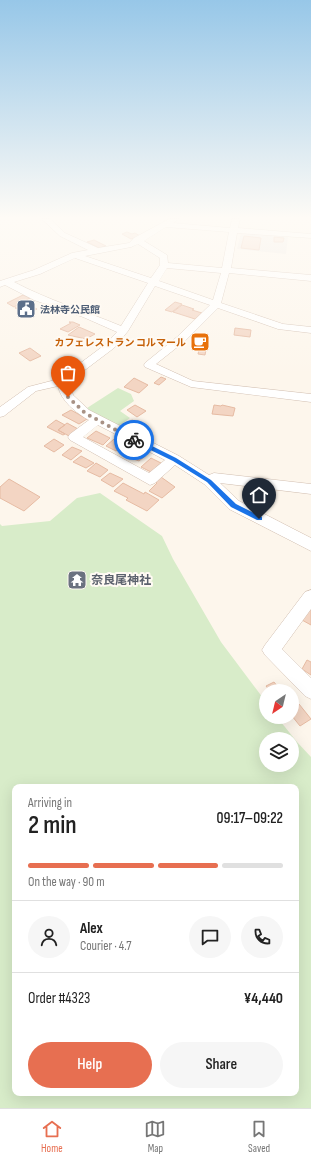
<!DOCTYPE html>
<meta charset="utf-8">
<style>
:root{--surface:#fff;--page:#f6f6f6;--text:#222;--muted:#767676;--line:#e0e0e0;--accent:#e76f51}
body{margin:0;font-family:"Sofia Sans Condensed","Noto Sans JP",sans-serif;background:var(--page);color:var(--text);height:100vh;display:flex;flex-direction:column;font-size:15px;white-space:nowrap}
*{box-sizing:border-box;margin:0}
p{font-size:13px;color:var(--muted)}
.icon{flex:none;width:22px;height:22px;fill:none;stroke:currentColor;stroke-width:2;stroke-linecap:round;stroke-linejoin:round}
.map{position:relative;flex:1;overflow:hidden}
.drawer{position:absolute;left:12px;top:784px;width:287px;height:312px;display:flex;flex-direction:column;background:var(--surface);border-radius:8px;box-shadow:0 4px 16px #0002}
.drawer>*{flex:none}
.needle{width:26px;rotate:215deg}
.controls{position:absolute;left:259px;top:684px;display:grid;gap:8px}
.controls a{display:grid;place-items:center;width:40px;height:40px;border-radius:50%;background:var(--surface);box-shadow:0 4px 16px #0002;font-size:20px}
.pin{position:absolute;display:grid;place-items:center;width:34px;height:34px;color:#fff;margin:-41px -17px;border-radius:50% 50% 50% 0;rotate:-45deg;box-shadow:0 0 4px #0007}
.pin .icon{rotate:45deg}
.courier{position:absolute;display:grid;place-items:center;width:40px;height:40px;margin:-20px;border:3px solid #1a73e8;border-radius:50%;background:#fff;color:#222;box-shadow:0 1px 5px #0007}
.overview em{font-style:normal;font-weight:600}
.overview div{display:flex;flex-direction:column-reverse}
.overview{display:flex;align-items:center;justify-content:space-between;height:68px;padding:0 16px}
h1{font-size:26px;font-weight:600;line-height:30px}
.bar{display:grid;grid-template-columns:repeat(4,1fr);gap:6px 4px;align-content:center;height:48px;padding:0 16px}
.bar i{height:5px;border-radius:3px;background:var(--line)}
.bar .active{background:var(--accent)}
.bar p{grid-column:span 4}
.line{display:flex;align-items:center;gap:10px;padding:0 16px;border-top:1px solid var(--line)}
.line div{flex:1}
.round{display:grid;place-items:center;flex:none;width:42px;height:42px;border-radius:21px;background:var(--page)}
.action{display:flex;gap:8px;margin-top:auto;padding:8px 16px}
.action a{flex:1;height:46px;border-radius:24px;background:var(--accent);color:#fff;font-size:16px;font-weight:600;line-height:46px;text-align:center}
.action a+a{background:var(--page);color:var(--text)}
.tabs{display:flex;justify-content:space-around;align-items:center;height:56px;border-top:1px solid var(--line);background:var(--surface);font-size:11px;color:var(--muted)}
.tabs a{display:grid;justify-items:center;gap:2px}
.tabs .active{color:var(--accent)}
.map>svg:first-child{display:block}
.industrial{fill:#efe9e4}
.green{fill:#d8ecc9;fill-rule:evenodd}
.building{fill:#f3d5c3;stroke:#e6bba3}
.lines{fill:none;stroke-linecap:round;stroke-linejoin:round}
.minor-casing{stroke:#d1beb0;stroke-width:1}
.minor{fill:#fff;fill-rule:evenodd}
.route{fill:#1a73e8}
.done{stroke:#a89285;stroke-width:4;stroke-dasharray:0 7.2}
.labels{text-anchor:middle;stroke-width:4;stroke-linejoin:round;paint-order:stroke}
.far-service-label{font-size:10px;font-weight:bold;fill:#4e5e75;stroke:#fffaf3;text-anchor:start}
.far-food-label{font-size:10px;font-weight:bold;fill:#c56008;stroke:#fffaf3;text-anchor:end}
.worship-label{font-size:12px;font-weight:bold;fill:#5b616d;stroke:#fffaf3;text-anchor:start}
</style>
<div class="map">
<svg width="311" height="1108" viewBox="0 0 311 1108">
<rect width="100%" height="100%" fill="#fdf6ec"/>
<path class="industrial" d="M241,233L288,237L286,254L237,249Z"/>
<path class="green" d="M118,388L131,394L134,401L120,411L130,418L116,428L101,419L87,408Z
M100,493L162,536L173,559L221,642L266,702V717H277L297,742L311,757V1108H0V524L2,526L50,521L77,498ZM266,739H292V765H266ZM15,787H296V1093H15Z"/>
<path class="building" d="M127,232L132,234L135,233L140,236L131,239L122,234Z
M244,236L261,238L259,250L241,248Z
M274,237L284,238L283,242H274Z
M94,240L106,246L99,248L87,242Z
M23,295L30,298L14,307L7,303Z
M175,302L182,304L172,312L165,310Z
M24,303L37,309L29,313L15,308Z
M182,305L194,309L192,310L202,313L195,319L173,312Z
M69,322H73L80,325L68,332L60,329L71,323Z
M79,327L86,330L95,334L86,339L68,335Z
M235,328L251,330L250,337L234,335Z
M202,338L208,339L205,355L198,354Z
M30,348L41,356L30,361L19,353Z
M161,377L166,379L159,385L154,383Z
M134,378L148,385L139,393L124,387Z
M135,405L146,411L137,417L127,410Z
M214,405L221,406L222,405L235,408L233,416L212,414Z
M71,410L87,419L79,424L62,415Z
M56,420L65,425L58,430L65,434L63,435L47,427Z
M132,420L141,424L147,425L137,435L121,428Z
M67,423L78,429L69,436L58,430Z
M96,431L110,438L103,445L87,438Z
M54,439L64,445L54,452L44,446Z
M114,439L128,447L122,451L119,449L116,451L106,446Z
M72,447L82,451L71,460L62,455Z
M131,448L138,452L137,453L145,456L139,461L123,455Z
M81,456L94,463L86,468L73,462Z
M151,458L161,463L151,472L141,467Z
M96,463L108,470L100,477L87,471Z
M110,473L123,479L113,487L101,480Z
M161,477L175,487L162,498L149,491L157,483L155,482Z
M9,479L40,497L24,511L0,498V487Z
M123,483L144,494L145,492L159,500L147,511L126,500L128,498L114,491Z
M311,607V625L302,620Z
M307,660L311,662V675L302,669Z
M274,682L281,691H270L266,686Z
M299,704L311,719L300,726L292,716V708Z"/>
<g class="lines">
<g class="minor-casing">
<path id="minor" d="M42,219H50L65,233L98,248L129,243L134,238L169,219H179L173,223L230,228L232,219H240L238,228L311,234V238L237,233L231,268L311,275V281L229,273L221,303L283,324L311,327V333L278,329L218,308L185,341L156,364L193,381L311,394V402L191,387L145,367L144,365L145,363L177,337L210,305L155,286L128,331L114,348L69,382L73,395L89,410L179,456L209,475L214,473L311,484V494L220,483L239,501L311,538V551L229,509L204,484L175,465L155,483L150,485L70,440L68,437L70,434L89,420C76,413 61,401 58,386L36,391L4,416L0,417V407L28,387L59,379L106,344L117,332L83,317L34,300L5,285L0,287V281L34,270L72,253L88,250L60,236ZM166,227L229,232L222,268L168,263L167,255L144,241ZM138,244L160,258V265L151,278L85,256L131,247ZM75,258L148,283L121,326C85,311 48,300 14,282L40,274ZM167,268L221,273L213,300L159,281ZM98,425L165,460L149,473L83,437Z
M311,590V609L282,649L311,678V699L305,696L265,655L262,650L265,645L305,592Z"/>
</g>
<use href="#minor" class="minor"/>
</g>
<linearGradient id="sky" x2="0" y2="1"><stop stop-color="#97c7e8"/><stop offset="0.58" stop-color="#fefbf6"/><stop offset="1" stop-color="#fefbf6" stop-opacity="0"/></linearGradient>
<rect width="311" height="375" fill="url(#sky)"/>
<path class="route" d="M132,438H136L176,458L211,480L236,504L262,517V520H257L231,507L207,482L173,461L132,441Z"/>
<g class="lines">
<path class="done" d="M68,397L85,413L134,440"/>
</g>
<defs>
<g id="civic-square" transform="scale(1)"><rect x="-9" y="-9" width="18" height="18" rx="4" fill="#5c6f8a" stroke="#fffaf3"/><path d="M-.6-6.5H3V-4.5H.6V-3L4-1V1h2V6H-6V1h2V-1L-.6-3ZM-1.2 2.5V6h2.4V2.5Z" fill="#fff"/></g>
<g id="cafe-square" transform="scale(1)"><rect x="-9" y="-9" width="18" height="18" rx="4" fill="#e8710a" stroke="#fffaf3"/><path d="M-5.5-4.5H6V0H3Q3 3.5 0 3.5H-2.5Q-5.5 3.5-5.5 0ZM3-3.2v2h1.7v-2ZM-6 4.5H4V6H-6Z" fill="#fff"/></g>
<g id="temple-square" transform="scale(1)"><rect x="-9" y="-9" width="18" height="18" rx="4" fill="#6b7280" stroke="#fffaf3"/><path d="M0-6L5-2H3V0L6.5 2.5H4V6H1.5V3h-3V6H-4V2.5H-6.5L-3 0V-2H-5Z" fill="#fff"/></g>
</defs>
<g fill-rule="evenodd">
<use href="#civic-square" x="26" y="309"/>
<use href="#cafe-square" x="200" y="342"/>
<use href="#temple-square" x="77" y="580"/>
</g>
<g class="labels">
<g class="far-service-label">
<text x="40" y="313">法林寺公民館</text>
</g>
<g class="far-food-label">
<text x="186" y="346">カフェレストラン コルマール</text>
</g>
<g class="worship-label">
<text x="91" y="584">奈良尾神社</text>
</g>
</g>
</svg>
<div class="controls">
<a><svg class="needle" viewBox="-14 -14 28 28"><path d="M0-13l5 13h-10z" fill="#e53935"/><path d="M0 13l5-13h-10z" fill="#767676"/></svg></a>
<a><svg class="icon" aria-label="layers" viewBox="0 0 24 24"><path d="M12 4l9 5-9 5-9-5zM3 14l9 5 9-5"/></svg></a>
</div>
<div class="pin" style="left:68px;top:397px;background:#ea580c"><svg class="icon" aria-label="bag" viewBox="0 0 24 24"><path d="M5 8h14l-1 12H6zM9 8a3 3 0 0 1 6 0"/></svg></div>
<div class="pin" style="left:259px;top:519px;background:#1f2937"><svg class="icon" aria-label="home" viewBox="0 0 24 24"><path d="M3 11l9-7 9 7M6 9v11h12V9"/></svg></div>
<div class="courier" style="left:134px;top:440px"><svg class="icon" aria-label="bike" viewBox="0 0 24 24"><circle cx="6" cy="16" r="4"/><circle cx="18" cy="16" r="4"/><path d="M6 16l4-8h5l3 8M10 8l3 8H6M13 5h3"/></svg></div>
<section class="drawer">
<div class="overview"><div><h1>2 min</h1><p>Arriving in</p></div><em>09:17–09:22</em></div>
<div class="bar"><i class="active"></i><i class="active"></i><i class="active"></i><i></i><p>On the way · 90 m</p></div>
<div class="line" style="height:72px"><a class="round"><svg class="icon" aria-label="person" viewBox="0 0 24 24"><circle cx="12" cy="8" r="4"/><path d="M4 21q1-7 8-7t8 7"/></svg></a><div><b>Alex</b><p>Courier · 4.7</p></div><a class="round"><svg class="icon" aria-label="chat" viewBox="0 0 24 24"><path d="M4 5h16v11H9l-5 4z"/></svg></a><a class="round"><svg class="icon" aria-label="phone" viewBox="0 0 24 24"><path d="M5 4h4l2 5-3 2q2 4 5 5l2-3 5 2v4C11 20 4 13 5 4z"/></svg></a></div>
<div class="line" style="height:52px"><div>Order #4323</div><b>¥4,440</b></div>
<div class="action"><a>Help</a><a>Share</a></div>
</section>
</div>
<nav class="tabs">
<a class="active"><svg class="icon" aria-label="home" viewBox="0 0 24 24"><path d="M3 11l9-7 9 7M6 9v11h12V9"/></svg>Home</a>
<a><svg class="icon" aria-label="map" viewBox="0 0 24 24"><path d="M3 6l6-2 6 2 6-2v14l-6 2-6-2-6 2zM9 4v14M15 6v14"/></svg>Map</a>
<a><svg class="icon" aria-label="saved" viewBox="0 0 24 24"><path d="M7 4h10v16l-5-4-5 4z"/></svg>Saved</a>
</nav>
